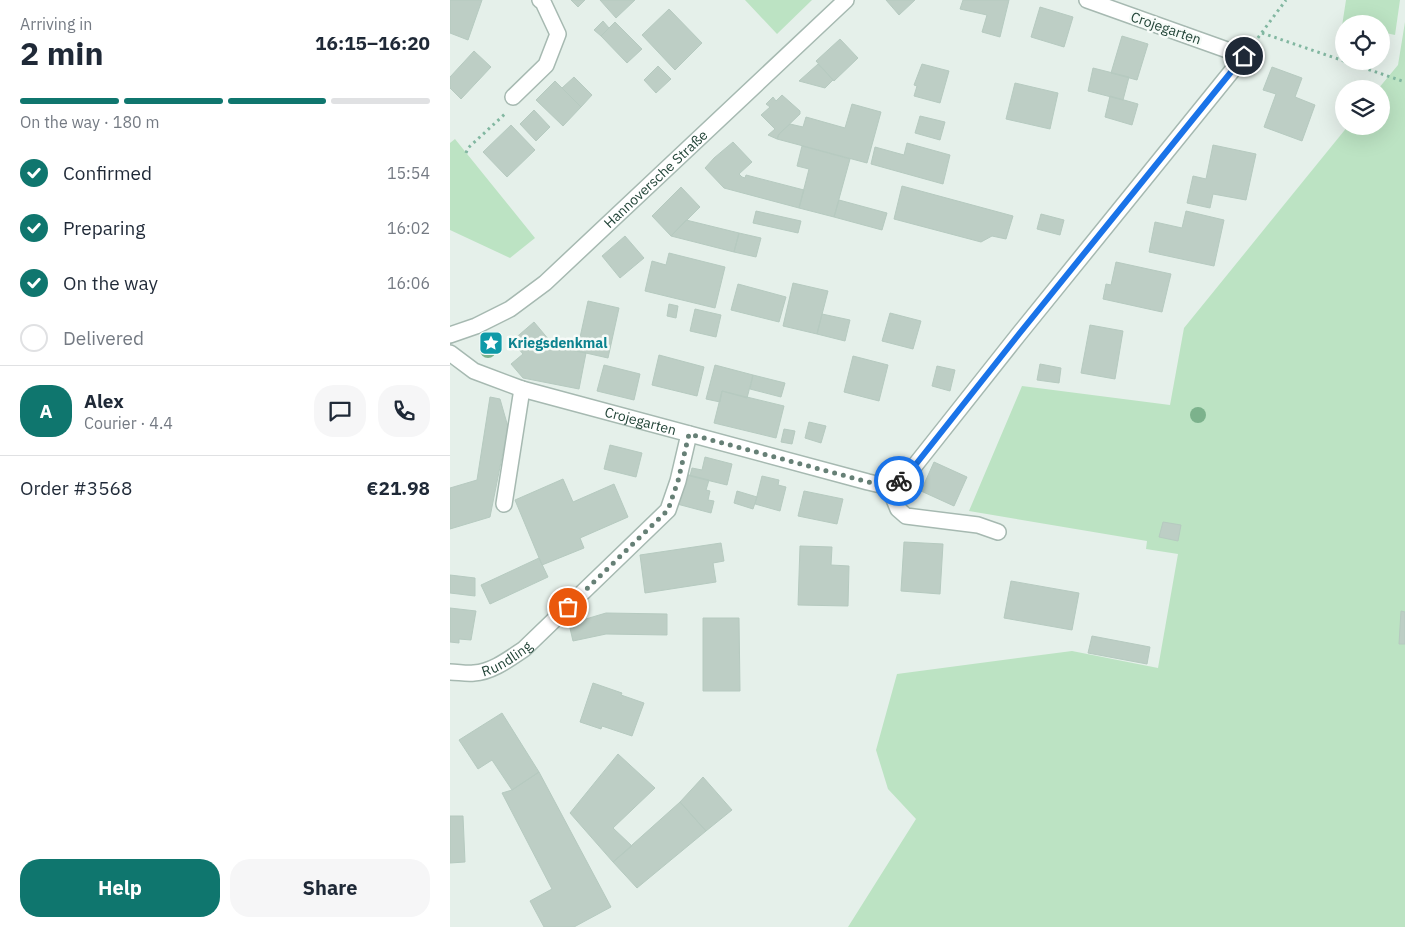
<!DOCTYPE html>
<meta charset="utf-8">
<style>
:root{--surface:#fff;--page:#f6f6f7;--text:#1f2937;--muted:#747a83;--line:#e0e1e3;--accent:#0f766e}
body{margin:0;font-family:"IBM Plex Sans",sans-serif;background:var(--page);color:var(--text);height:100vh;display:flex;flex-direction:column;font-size:19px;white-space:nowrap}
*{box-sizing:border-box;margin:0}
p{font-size:16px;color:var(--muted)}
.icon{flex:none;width:28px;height:28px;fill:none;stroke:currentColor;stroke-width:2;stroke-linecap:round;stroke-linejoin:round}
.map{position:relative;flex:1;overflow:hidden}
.sheet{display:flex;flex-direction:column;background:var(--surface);width:450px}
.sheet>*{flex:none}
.buttons{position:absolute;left:885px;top:15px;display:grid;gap:10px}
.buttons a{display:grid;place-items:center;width:55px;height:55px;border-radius:50%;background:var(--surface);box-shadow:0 5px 20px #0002;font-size:25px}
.pin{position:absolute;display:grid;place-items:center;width:42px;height:42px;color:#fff;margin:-21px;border:2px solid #fff;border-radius:50%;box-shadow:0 1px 5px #0007}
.courier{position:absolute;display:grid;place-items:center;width:50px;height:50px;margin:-25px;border:4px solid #1a73e8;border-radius:50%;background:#fff;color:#222;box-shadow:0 1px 6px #0007}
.summary em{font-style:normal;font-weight:700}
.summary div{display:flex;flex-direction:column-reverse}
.summary{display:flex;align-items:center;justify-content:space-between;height:85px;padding:0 20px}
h1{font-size:32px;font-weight:700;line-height:38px}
.bar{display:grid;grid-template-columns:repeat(4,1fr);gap:8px 5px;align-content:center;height:60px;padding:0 20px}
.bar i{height:6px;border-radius:4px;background:var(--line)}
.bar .on{background:var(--accent)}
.bar p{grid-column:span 4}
.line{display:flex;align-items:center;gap:12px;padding:0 20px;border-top:1px solid var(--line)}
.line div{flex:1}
.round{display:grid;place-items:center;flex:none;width:52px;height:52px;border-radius:20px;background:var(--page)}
ol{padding:0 20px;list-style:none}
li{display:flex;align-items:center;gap:15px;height:55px}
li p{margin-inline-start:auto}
li .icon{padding:5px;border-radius:50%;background:var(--accent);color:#fff;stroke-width:4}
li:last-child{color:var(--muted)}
li i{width:28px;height:28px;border:2px solid var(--line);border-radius:50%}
.cta{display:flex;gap:10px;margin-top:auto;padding:10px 20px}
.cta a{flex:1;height:58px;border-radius:20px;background:var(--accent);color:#fff;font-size:20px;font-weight:700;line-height:58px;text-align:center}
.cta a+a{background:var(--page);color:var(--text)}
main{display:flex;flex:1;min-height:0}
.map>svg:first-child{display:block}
.green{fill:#bce3c3}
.building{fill:#bdcec5;stroke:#b6cac0}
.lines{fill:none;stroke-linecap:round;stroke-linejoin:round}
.minor-casing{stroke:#a6b9b1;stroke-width:18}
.path{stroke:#82b7a1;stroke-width:3;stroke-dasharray:2.5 4;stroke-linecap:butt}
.minor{stroke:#fff;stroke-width:15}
.tree{fill:#7cb28c}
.done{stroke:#668076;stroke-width:5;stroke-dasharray:0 9}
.route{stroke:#1a73e8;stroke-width:6}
.labels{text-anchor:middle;stroke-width:5;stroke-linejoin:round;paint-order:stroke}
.street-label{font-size:14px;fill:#214437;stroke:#f6fbf8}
.culture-label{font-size:14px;font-weight:bold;fill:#0d838f;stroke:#f6fbf8;text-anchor:start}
</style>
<main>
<section class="sheet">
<div class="summary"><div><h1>2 min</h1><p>Arriving in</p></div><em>16:15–16:20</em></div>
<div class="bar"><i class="on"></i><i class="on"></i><i class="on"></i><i></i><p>On the way · 180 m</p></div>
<ol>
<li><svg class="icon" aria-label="check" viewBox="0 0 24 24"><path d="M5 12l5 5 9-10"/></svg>Confirmed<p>15:54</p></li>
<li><svg class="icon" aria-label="check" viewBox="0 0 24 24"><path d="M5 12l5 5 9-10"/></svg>Preparing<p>16:02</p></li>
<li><svg class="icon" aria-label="check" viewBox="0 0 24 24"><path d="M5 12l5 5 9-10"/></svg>On the way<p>16:06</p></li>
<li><i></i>Delivered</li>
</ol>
<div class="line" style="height:90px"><b class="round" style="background:var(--accent);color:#fff">A</b><div><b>Alex</b><p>Courier · 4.4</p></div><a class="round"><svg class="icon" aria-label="chat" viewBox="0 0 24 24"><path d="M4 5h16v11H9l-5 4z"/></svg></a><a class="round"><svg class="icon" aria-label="phone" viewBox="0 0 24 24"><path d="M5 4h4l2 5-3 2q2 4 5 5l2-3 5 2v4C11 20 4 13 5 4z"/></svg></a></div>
<div class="line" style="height:65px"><div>Order #3568</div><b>€21.98</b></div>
<div class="cta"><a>Help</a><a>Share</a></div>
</section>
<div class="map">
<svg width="955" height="927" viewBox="0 0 955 927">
<rect width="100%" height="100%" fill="#e5f0ea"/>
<path class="green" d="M295,0H362L327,34Z
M896,0H950L945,35L931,32V24H894V26H892Z
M955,22V927H398L466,819L438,789L426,750L447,674L622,651L708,668L728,554L696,549L697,541L519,511L572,386L720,405L734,328L898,126H931V89H928L948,65Z
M5,139L85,238L60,258L0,230V143Z"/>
<path class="building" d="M0,0H32L18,40L0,33Z
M121,0H135L128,7Z
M150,0H185L166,18Z
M436,0H465L449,15Z
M513,0H559L550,37L532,32L537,15L510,9Z
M590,7L623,17L614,47L581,37Z
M219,9L252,43L225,70L192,35Z
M153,21L159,28L151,36L144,30Z
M165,22L192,49L177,63L151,36Z
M672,36L698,44L687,80L661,73Z
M390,39L408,58L384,81L366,61Z
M24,51L41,67L11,99L0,88V77Z
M368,64L383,80L375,88L349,81Z
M472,64L499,71L490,103L464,96L467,86L464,85Z
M208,66L221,79L206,93L194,80Z
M822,67L852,78L845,97L865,105L852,141L814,127L826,94L813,90Z
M643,68L679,77L673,100L638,91Z
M124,77L142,95L131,107L112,88Z
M105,81L131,107L113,126L86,100Z
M565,83L608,93L600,129L556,119Z
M332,95L350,111V114L329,134L327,139L318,135L325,129L311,115L320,107L316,104L323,97L326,101Z
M660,96L688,104L682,125L655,117Z
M402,104L431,112L417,163L327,139L329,134L340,124L353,127L356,117L395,128Z
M84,110L100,127L86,141L70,124Z
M470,116L495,122L490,140L465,133Z
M61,125L85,150L57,177L33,152Z
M283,142L302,162L289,174L292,177L295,178L296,175L354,190L349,208L274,188L255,168L264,158Z
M457,143L500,155L493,184L421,164L425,147L454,155Z
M763,145L806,154L796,200L763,194L760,208L737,203L743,176L756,179Z
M352,146L400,159L384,217L349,208L359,169L347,166Z
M452,186L563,216L556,239L542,236L531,242L444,219Z
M231,187L250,207L221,236L202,216Z
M389,200L437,213L432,230L384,217Z
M306,211L351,221L348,233L303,223Z
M736,211L774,220L764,266L699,252L705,222L732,228Z
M591,214L614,220L610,235L587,229Z
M236,220L289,233L284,252L221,236Z
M289,233L311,238L306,257L284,252Z
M175,236L194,258L170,278L152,256Z
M219,253L275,267L265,308L195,291L202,261L216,265Z
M666,262L721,274L712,312L653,299L656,284L661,285Z
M343,283L378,291L367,334L333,326Z
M288,284L336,297L329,322L281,310Z
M138,301L169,308L158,358L127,351Z
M219,304L228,306L226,318L217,316Z
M245,309L271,315L266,337L240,331Z
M440,313L471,321L463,349L432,341Z
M372,314L400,320L395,341L367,334Z
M84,322L105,347L136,353L129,389L73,378L61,364L73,354L62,341Z
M640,325L673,331L665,379L631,373Z
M209,355L254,367L247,396L202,385Z
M403,356L438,365L429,401L394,392Z
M590,364L611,368L609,383L587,380Z
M154,365L190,374L184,400L147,391Z
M265,365L303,375L297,398L272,391L270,402L256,399Z
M487,366L505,370L500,391L482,386Z
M303,375L335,383L331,397L300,389Z
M272,391L334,406L326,438L264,423Z
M40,397L50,399L58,427L40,517L0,529V488L27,480Z
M359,422L376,426L371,443L355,438Z
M334,429L345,431L342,444L331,442Z
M160,445L192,453L186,477L154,469Z
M255,457L282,464L277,485L240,476L242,468L252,470Z
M484,462L517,477L504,506L471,491Z
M235,474L259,480L256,490L260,491L258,500L264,501L261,513L227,504Z
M312,476L329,480L328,485L336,487L330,511L305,504Z
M113,479L123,502L164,484L178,517L130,538L134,548L92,565L65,500Z
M287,491L307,497L303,509L284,503Z
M354,491L393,499L387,524L348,516Z
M713,522L731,525L728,541L709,537Z
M454,542L493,544L490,594L451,591Z
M271,543L274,561L263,563L266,582L195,593L190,555Z
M350,546L382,547L381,565L399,566L398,606L348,605Z
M89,558L98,577L40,604L31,585Z
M0,575L25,578V596L0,593Z
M561,581L629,593L622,630L554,618Z
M0,608L26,611L21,640L9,639V643L0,642Z
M951,611L955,612V644H949Z
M156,613L217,614V635L156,634L123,641L119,624Z
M253,618H289L290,691H253Z
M642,636L700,647L697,664L638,653Z
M143,683L172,693L171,695L194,703L182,736L152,726L151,729L130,722Z
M52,713L89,772L62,790L42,760L28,769L9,740Z
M168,754L205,788L163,828L182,846L163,862L120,813Z
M89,772L161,907L124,927H94L80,901L102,889L52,793L62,790Z
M253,777L282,810L256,831L230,802Z
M230,802L256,831L187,888L163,862Z
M0,816H13L15,862L0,863Z"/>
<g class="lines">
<g class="minor-casing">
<g id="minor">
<path d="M63,97L96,65L108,34L93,2L90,0"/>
<path id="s1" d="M0,335L26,326L60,309L95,283L396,0"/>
<path id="s2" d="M0,353L24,371L72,389L418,482L439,487L455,478L569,334L794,56L637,0"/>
<path d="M439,487L448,509L456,516L528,525L548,532"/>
<path d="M54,504L72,389"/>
<path id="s3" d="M0,672C8,672 16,674 24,673C42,672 59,659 74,649L218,510L228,481L239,434"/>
</g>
</g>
<path class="path" d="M812,33L894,61
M804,43L836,0
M894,61L955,82
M16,153L18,148L56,113"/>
<use href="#minor" class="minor"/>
</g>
<g class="tree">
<circle cx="38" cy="350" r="8"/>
<circle cx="748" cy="415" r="8"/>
</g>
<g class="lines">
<path class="done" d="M118,607L218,510L228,481L239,434L418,482L439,487L449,481"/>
<path class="route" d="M449,481L455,478L569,334L794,56"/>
</g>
<defs>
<g id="sight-square" transform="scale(1.25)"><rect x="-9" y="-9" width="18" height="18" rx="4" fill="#0f9aa8" stroke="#f6fbf8"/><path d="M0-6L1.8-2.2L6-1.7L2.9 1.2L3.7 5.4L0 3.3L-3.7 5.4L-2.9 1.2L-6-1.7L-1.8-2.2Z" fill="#fff"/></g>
</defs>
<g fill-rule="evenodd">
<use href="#sight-square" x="41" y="343"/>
</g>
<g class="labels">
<g class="street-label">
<text transform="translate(716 28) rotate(19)" y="5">Crojegarten</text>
<text dy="5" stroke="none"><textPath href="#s1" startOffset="261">Hannoversche Straße</textPath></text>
<text dy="5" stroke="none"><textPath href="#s2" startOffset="204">Crojegarten</textPath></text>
<text dy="5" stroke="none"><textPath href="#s3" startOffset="60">Rundling</textPath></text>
</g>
<g class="culture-label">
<text x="58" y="348">Kriegsdenkmal</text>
</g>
</g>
</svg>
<div class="buttons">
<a><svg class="icon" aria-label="locate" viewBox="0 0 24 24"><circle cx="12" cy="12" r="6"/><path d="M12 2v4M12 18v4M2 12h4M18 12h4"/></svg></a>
<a><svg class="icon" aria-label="layers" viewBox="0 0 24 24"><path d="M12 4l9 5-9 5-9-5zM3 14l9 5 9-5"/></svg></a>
</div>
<div class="pin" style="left:118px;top:607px;background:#ea580c"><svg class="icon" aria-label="bag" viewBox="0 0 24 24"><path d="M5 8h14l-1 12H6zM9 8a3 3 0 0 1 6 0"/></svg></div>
<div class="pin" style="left:794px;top:56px;background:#1f2937"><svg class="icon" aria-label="home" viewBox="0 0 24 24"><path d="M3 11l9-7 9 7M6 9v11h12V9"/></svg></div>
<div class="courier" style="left:449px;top:481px"><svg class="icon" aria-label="bike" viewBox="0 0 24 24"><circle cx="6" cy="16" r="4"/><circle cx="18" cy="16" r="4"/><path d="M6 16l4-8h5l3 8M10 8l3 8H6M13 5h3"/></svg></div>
</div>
</main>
